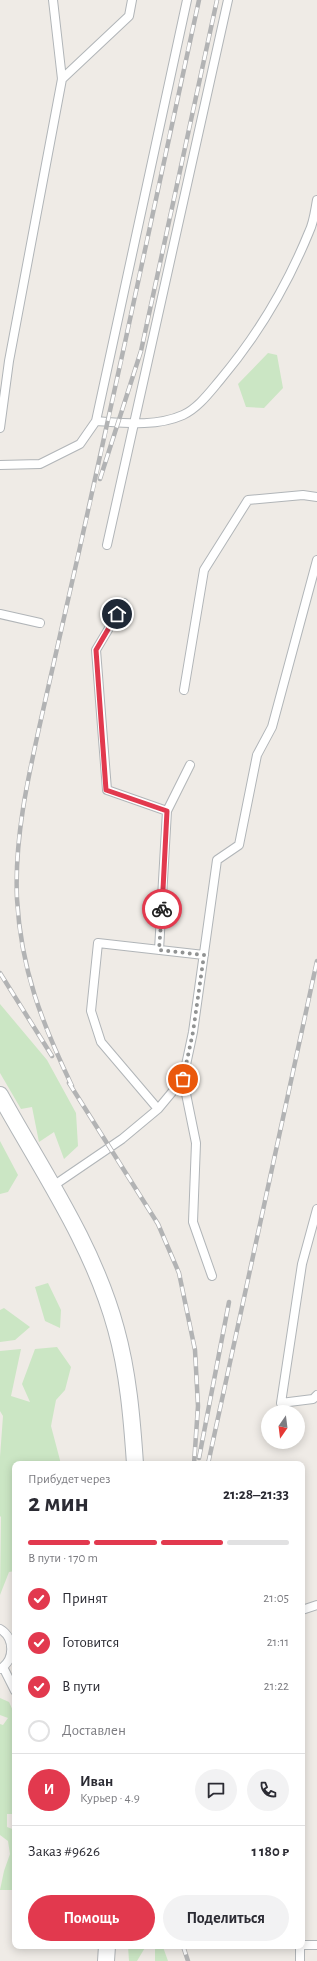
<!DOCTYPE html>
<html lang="ru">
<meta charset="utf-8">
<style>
:root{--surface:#fff;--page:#f2f2f3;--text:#2b2b33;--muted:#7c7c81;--line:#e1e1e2;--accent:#e2394e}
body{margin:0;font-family:"Alegreya Sans",sans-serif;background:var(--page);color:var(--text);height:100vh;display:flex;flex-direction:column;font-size:15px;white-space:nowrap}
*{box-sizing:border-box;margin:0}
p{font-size:13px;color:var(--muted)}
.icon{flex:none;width:22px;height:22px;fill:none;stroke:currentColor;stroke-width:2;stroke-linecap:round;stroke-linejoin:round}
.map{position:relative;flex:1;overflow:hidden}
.sheet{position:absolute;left:12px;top:1461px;width:293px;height:488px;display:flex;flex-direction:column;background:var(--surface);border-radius:8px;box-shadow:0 2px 10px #0003}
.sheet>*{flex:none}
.needle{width:26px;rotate:194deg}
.tools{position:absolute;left:261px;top:1405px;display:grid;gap:8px}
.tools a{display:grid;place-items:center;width:44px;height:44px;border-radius:50%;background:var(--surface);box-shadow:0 2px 10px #0003;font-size:20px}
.pin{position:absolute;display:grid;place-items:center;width:34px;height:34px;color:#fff;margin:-17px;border:2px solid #fff;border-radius:50%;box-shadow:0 1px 4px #0007}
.courier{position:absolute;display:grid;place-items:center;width:40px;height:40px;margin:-20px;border:3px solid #e2394e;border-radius:50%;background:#fff;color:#222;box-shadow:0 1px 5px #0007}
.headline em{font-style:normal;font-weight:700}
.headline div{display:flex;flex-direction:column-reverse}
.headline{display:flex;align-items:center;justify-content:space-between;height:68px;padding:0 16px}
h1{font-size:26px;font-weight:700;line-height:30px}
.bar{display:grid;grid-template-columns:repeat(4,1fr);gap:6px 4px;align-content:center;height:48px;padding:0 16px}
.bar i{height:5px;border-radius:3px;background:var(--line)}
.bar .on{background:var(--accent)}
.bar p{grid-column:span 4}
.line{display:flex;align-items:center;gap:10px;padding:0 16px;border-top:1px solid var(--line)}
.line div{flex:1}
.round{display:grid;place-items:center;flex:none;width:42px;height:42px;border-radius:21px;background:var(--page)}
ol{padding:0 16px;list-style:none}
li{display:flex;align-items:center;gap:12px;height:44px}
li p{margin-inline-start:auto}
li .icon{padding:4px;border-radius:50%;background:var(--accent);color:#fff;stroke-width:4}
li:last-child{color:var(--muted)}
li i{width:22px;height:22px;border:2px solid var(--line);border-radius:50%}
.action{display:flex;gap:8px;margin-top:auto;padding:8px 16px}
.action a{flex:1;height:46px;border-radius:24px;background:var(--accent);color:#fff;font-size:16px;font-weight:700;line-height:46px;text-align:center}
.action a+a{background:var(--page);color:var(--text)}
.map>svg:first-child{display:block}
.green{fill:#cbe6c4}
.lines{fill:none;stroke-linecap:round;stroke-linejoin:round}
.lane-casing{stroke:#b1b5b8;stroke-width:10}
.street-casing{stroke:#b1b5b8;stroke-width:18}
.lane{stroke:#fff;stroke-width:8}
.street{stroke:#fff;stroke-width:16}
.rail-casing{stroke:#b2b3b4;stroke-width:4.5}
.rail{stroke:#fff;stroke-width:3;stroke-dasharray:9;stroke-linecap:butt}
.done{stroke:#919393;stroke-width:4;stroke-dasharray:0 7.2}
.route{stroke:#e2394e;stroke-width:5}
</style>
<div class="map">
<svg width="317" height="1961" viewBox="0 0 317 1961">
<rect width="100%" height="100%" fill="#efebe6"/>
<path class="green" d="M268,353L277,355L283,388L264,408L246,407L238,384Z
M0,1004L47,1060L76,1113L78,1146L64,1159L54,1132L39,1142L32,1107L21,1109L0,1073Z
M0,1141L18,1175L8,1192L0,1194Z
M48,1283L61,1310L60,1328L45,1321L35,1287Z
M4,1308L30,1327L15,1340L0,1342V1310Z
M57,1347L71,1367L65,1390L56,1400L51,1426L61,1464H15V1571L9,1572L0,1595L1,1517L0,1516V1457L3,1416L0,1411V1351L21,1349L11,1396L30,1402L22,1384L35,1349Z
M0,1698L9,1702L15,1715V1814H7V1827L15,1830L14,1890H0L4,1871L10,1854L8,1841L0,1835V1724L3,1725L8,1718L0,1715Z
M128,1946H146L137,1961H129Z
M163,1947L168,1961H155V1948Z"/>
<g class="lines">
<g class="lane-casing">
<path id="lane" d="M62,79L129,16L132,0
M96,421C124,423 156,427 183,415C198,408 209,393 220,380C257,336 287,286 309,232C314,222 315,210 317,200
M0,428L9,361L62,79L53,0
M0,465L40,464L80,444L96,421L187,0
M107,545L228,0
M124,603L96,650L107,790L167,811
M0,614L40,623
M184,690L204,570L248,500L303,495L317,497
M159,950L167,811L190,765
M183,1079L196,1143L193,1222L212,1276
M158,1109L101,1042L91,1011L98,943L204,955
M53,1186L122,1139L158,1109L183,1079L193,1032L217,860L239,845L257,755L272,727L317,560
M317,1209L302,1264L281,1403L313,1399L317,1395
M302,1610L317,1605
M0,1629C15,1638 15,1660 0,1669
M3,1667L15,1691
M302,1945H317
M300,1961V1946"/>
</g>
<g class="street-casing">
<path id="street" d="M0,1095C42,1171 93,1244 116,1329C128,1372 132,1419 135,1464
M106,1961L107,1946"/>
</g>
<use href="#lane" class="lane"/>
<use href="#street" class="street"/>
<g class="rail-casing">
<path id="rail" d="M100,479L141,351L217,0
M0,973L52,1056
M69,1083L158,1224L179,1273L195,1350L198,1406L194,1464
M72,1086C42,1023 21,970 17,899C14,834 30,769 44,706C56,653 68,600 80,547C121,365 159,182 199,0
M199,1458L229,1302
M208,1464L317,961
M183,1946L188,1961"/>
</g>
<use href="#rail" class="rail"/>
</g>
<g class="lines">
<path class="done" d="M162,909L159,950L204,955L193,1032L183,1079"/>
<path class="route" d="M117,614L96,650L106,790L167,811L162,909"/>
</g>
</svg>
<div class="tools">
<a><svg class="needle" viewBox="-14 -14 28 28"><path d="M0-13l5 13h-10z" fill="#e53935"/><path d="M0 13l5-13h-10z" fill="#7c7c81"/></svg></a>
</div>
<div class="pin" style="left:183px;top:1079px;background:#ea580c"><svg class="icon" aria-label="bag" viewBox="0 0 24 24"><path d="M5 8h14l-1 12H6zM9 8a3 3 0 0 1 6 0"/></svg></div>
<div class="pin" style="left:117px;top:614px;background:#1f2937"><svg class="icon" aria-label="home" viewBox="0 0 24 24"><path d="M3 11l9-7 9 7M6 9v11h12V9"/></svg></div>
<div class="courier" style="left:162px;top:909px"><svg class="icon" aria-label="bike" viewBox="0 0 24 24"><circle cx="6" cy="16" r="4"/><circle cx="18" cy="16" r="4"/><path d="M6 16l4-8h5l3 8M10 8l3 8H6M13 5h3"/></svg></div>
<section class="sheet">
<div class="headline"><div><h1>2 мин</h1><p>Прибудет через</p></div><em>21:28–21:33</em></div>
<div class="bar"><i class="on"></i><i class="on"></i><i class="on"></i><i></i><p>В пути · 170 m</p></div>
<ol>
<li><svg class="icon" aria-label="check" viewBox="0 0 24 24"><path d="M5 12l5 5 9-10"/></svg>Принят<p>21:05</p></li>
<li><svg class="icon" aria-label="check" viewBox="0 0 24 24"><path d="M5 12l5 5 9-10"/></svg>Готовится<p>21:11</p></li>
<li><svg class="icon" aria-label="check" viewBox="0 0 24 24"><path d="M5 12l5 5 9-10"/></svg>В пути<p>21:22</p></li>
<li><i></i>Доставлен</li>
</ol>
<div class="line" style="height:72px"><b class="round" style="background:var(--accent);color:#fff">И</b><div><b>Иван</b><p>Курьер · 4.9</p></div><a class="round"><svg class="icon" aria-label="chat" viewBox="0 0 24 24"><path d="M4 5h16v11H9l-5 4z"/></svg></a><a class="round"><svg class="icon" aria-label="phone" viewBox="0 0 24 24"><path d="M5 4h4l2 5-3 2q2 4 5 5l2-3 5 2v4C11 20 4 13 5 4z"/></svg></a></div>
<div class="line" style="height:52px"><div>Заказ #9626</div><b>1 180 ₽</b></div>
<div class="action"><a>Помощь</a><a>Поделиться</a></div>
</section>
</div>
